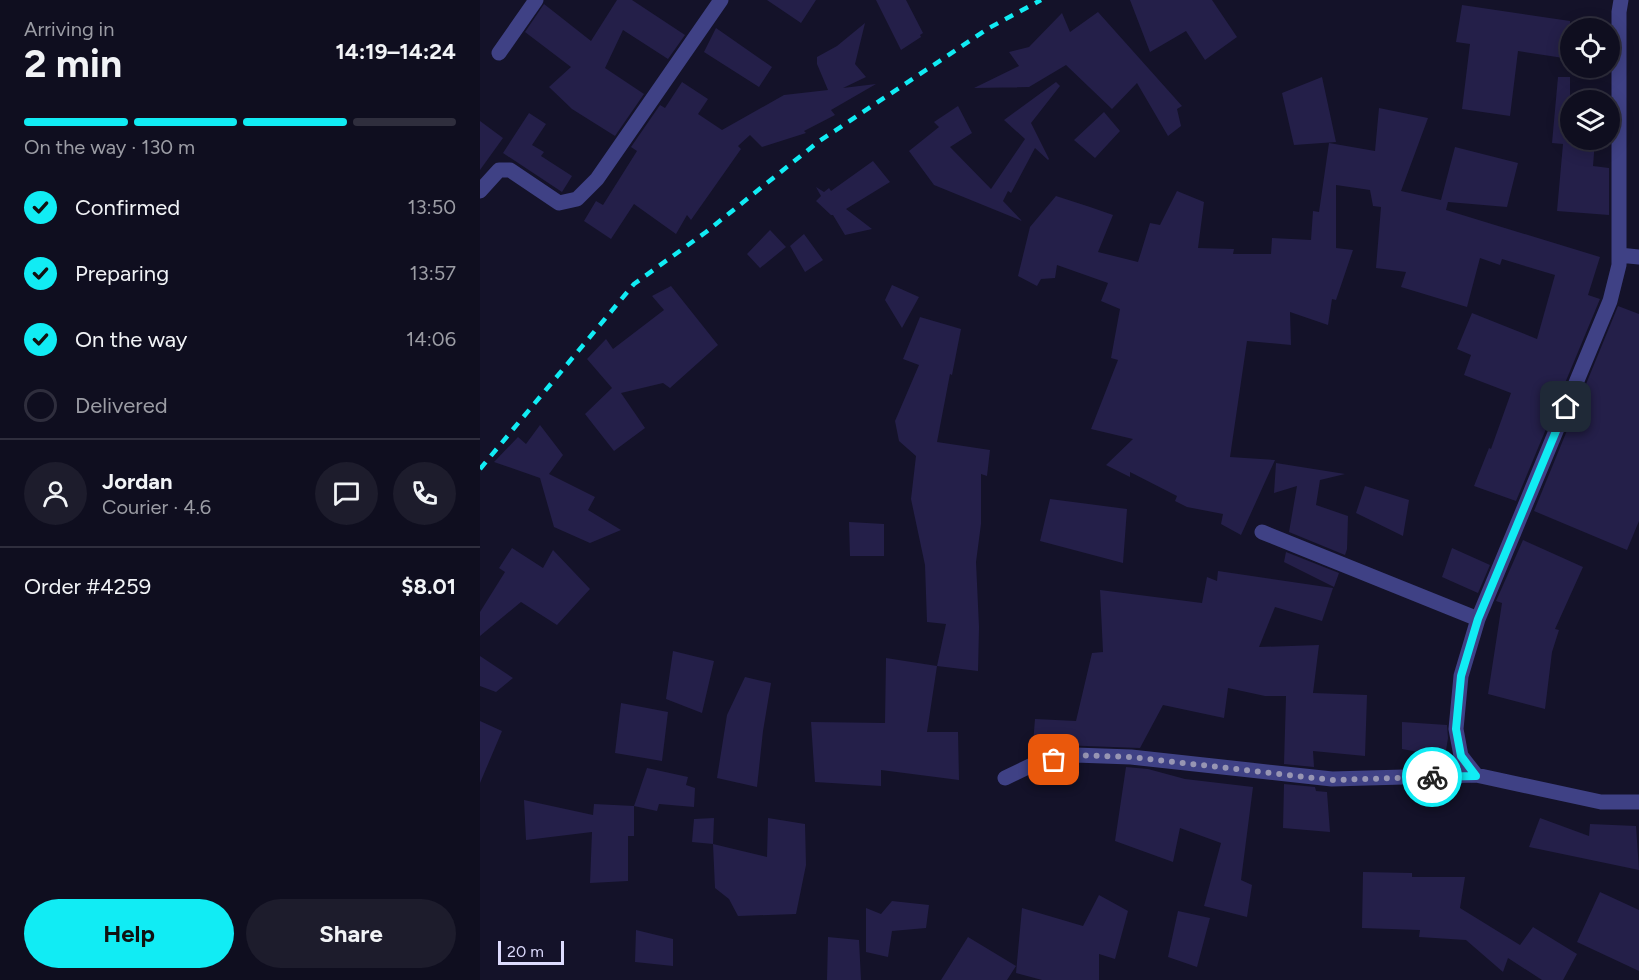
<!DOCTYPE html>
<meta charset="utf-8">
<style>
:root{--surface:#0f0e1f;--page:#1d1c2c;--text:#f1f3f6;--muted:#9b9ca4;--line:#2f2e3d;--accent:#11ecf4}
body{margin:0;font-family:Figtree,sans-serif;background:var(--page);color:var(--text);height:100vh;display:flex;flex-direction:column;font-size:22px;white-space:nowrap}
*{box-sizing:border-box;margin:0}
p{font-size:20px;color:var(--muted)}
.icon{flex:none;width:33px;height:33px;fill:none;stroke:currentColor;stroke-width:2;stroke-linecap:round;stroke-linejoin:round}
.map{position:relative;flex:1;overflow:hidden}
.details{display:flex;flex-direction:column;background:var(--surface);width:480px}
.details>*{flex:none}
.buttons{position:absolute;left:1080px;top:18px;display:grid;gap:12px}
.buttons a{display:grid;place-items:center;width:60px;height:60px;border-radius:50%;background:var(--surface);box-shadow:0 3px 15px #0003,0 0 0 2px var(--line);font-size:30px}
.scale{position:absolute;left:18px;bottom:15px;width:66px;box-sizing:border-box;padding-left:6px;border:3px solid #dddbfd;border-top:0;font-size:16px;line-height:21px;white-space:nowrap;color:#dddbfd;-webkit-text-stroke:4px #141229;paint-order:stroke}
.pin{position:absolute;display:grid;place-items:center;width:51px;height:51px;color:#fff;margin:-26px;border-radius:12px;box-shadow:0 3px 9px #0006}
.courier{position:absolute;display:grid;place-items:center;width:60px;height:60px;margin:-30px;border:4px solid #11ecf4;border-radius:50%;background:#fff;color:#222;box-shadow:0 2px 8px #0007}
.head em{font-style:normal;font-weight:700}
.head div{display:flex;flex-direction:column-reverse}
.head{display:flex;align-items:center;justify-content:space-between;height:102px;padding:0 24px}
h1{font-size:39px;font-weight:700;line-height:45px}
.bar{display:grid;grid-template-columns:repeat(4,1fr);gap:9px 6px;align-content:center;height:72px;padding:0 24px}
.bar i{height:8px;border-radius:4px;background:var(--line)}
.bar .active{background:var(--accent)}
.bar p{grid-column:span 4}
.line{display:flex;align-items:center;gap:15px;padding:0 24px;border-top:2px solid var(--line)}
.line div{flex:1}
.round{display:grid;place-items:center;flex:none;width:63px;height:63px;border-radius:32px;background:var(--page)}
ol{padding:0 24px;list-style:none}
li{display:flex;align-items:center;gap:18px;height:66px}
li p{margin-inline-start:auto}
li .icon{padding:6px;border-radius:50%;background:var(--accent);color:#111;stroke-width:4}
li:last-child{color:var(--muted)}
li i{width:33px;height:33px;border:3px solid var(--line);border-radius:50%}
.primary-button{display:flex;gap:12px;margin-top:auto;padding:12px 24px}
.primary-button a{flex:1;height:69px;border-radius:36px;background:var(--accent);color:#111;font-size:24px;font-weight:700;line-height:69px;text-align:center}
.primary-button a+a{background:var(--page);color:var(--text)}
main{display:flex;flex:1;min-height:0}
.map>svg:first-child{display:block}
.building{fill:#241f49}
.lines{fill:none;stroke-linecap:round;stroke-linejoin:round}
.minor{stroke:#3f4185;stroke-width:15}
.rail{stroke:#11ecf4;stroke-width:4.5;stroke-dasharray:9 8;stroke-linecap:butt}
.done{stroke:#9795b3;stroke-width:6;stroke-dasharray:0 10.8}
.route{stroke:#11ecf4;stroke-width:8}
</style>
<main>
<section class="details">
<div class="head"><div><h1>2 min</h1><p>Arriving in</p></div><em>14:19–14:24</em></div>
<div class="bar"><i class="active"></i><i class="active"></i><i class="active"></i><i></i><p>On the way · 130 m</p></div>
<ol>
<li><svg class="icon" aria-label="check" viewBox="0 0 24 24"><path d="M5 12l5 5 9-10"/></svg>Confirmed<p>13:50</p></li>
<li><svg class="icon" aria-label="check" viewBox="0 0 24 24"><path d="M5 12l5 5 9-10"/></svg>Preparing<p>13:57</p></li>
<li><svg class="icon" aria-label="check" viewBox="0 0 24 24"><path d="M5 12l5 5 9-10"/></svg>On the way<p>14:06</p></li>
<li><i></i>Delivered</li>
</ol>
<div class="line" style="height:108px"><a class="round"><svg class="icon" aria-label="person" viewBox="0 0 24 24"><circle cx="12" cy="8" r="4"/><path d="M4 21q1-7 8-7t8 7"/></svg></a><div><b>Jordan</b><p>Courier · 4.6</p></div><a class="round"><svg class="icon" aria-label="chat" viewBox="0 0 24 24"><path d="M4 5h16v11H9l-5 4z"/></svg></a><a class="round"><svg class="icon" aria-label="phone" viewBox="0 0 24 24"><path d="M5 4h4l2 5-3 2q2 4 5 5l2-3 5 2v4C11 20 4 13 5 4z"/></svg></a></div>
<div class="line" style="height:78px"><div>Order #4259</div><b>$8.01</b></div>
<div class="primary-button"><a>Help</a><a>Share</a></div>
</section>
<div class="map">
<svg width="1159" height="980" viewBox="0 0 1159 980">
<rect width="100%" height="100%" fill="#141229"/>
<path class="building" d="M137,0H152L205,35L188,59L143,30L125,68L164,94L135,136L92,109L69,87L91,67L45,32L64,4L111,41Z
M287,0H336L321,23Z
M396,0H426L443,33L440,35L441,37L421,50Z
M650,0H732L757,37L725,60L706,31L670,52Z
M982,5L1090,21V59L1038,51L1030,116L982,109L990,44L976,42Z
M618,12L702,106L697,109L701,126L688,136L657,83L632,109L586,65L549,87L494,88L539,66L529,52L549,47L582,13L590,32Z
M385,23L375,64L386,77L363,88L396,84L351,110L355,115L324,131L326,133L282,147L270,135L258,146L261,149L211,220L207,215L196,234L154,204L131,239L104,221L116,201L123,205L157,151L151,147L180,105L185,108L202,82L228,99L218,114L242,130L304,95L348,90L337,64V57L357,46Z
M236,28L292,67L279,87L224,52Z
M842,77L856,142L814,145L802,93Z
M1078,77H1090V140H1115L1113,166L1129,168V215L1077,211L1083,144L1072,143Z
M576,82L580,86L551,123L569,159L568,160L555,148L531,193L528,191L523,201L542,221L454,185L429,151L459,127L454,122L478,106L492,133L470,147L511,189L545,139L524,120Z
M899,108L948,118L921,191L961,200L975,147L1038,163L1027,207L968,202L966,210L1120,257L1108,295L1120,299L1036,501L994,486L1009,448L1011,449L1031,393L984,375L991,355L977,349L992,313L1057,339L1075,275L1022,259L1020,265L1000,258L987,307L921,287L926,272L896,268L901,207L893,206L890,190L856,185V248L873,250L856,300L852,299L848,325L810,312L811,345L767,341L750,457L795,460L761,535L741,524L743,514L707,507L695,501L697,496L650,472V477L626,465L653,439L611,429L638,360L631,358L640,309L621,301L628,283L577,265L575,278L561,279L557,286L538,276L550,227L576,196L610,207L633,215L618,252L658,262L670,223L680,225L697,191L724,202L718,248L754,249L753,254H791L792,238L831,240L833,211L839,212L849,143L895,151Z
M624,112L640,131L615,158L594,140Z
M49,113L66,124L52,145L64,152L61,156L92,176L82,192L23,153Z
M0,121L23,138L0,170Z
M393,161L410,182L366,209L392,229L365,235L353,215H351L336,201L341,196L336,187L344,192L349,188L351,191Z
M290,230L306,247L280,268L267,254Z
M324,234L343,260L325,272L310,246Z
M412,285L439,297L422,328L405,300Z
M191,286L238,345L190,388L183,383L141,393L165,428L134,451L105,414L132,388L107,359L126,339L133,349L184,310L172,296Z
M1138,306L1159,314V521L1147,550L1054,511Z
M440,317L481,329L472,375L470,374L457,442L510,450L507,476L501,474V524L496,562L499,627L498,671L457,666L466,624L447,622L445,565L431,499L436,456L419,441L415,421L439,365L423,359Z
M60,425L83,455L69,474L115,497L108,510L141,530L110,543L74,527L60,478L14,462L38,437L46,444Z
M796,463L865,474L840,480L836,505L868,516L867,549L865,555L809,532L817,486L794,493Z
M885,486L929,500L923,536L876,513Z
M570,499L647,509L643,563L560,541Z
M369,522L404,524V556H370Z
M1043,540L1103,567L1075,629L1079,630L1072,652L1065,709L1008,694L1022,603L1016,601Z
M32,548L63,568L73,550L110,589L77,625L41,602L0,636V612L25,572L19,568Z
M972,548L1010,565L998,593L962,577Z
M806,552L859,573L854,587L804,562Z
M738,571L853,588L842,621L795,607L779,647L839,645L833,693L887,695L885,756L833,751L834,767L804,764L806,696H785L748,688L744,718L683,705L660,748L553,744L555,719L596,721L612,653L623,652L620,590L722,603L727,577L737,581Z
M193,651L234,661L222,713L186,699Z
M0,656L33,678L16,692L0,686Z
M406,658L457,666L447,732H478L479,780L401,770V786L335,782L331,722L405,723Z
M265,677L291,683L283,731L277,787L237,778L247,715Z
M141,703L188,712L182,761L135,753Z
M0,721L22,731L0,783Z
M922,722L967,725L968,738L965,757L922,749Z
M646,767L668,769L705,779L773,787L761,880L772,885L767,917L724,906L741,843L700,828L693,862L635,841Z
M167,768L208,777L206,785L215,788L214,807L179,804L177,811L154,806Z
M804,784L835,787L836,791L847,792L850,832L803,828Z
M44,800L113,815L114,804L154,806V836H148V881L110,883L112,832L46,840Z
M234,818L233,844L212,842L214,819Z
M288,818L325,824L326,865L316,914L258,916L249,899L235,888L233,844L287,857Z
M1060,818L1109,836L1110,824L1156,826L1159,870L1049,847Z
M883,872L932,873V877H985L980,908L1040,945L1053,927L1097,954L1083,980H1062L1028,958L1023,972L986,940L939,937L940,930L882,928Z
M1120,892L1159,910V971L1097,942Z
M619,895L648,911L635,959L619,954V980H562L536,973L542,908L603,926Z
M412,901L449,905L446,928L412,931L408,957L386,952V908L401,914Z
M698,911L730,918L717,967L688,957Z
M156,930L193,939V966L155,962Z
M348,937L379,940L381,980H347Z
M488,937L536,966L527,980H461Z"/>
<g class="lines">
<path class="minor" d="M1141,0L1139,12V265L1130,301L998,619L981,676L976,729L981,756L996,775L1121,802H1159
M19,53L56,0
M0,191L19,170H30L79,203L97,199L117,179L241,0
M1139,255L1159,257
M782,532L998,619
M525,778L552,765L595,755L651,757L852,779L996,775"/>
<path class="rail" d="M0,469L154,284L226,232L338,142L509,28L561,0"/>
</g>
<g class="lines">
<path class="done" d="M574,760L595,755L651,757L852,780L952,777"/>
<path class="route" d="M952,777L996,776L981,756L976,729L981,676L998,619L1086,407"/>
</g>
</svg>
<div class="buttons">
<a><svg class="icon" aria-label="locate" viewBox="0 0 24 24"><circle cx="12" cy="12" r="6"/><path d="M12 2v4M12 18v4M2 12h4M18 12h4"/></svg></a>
<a><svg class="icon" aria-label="layers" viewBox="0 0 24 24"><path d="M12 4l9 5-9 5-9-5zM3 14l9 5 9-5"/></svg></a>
</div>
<div class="scale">20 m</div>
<div class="pin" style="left:574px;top:760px;background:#ea580c"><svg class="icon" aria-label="bag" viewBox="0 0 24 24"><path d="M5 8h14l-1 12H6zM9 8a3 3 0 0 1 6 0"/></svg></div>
<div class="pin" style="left:1086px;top:407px;background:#1f2937"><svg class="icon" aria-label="home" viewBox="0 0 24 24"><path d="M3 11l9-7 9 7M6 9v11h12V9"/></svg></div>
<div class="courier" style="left:952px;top:777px"><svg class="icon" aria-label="bike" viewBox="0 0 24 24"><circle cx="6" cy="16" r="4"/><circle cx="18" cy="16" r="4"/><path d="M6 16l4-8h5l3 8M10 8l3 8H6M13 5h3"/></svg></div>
</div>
</main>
